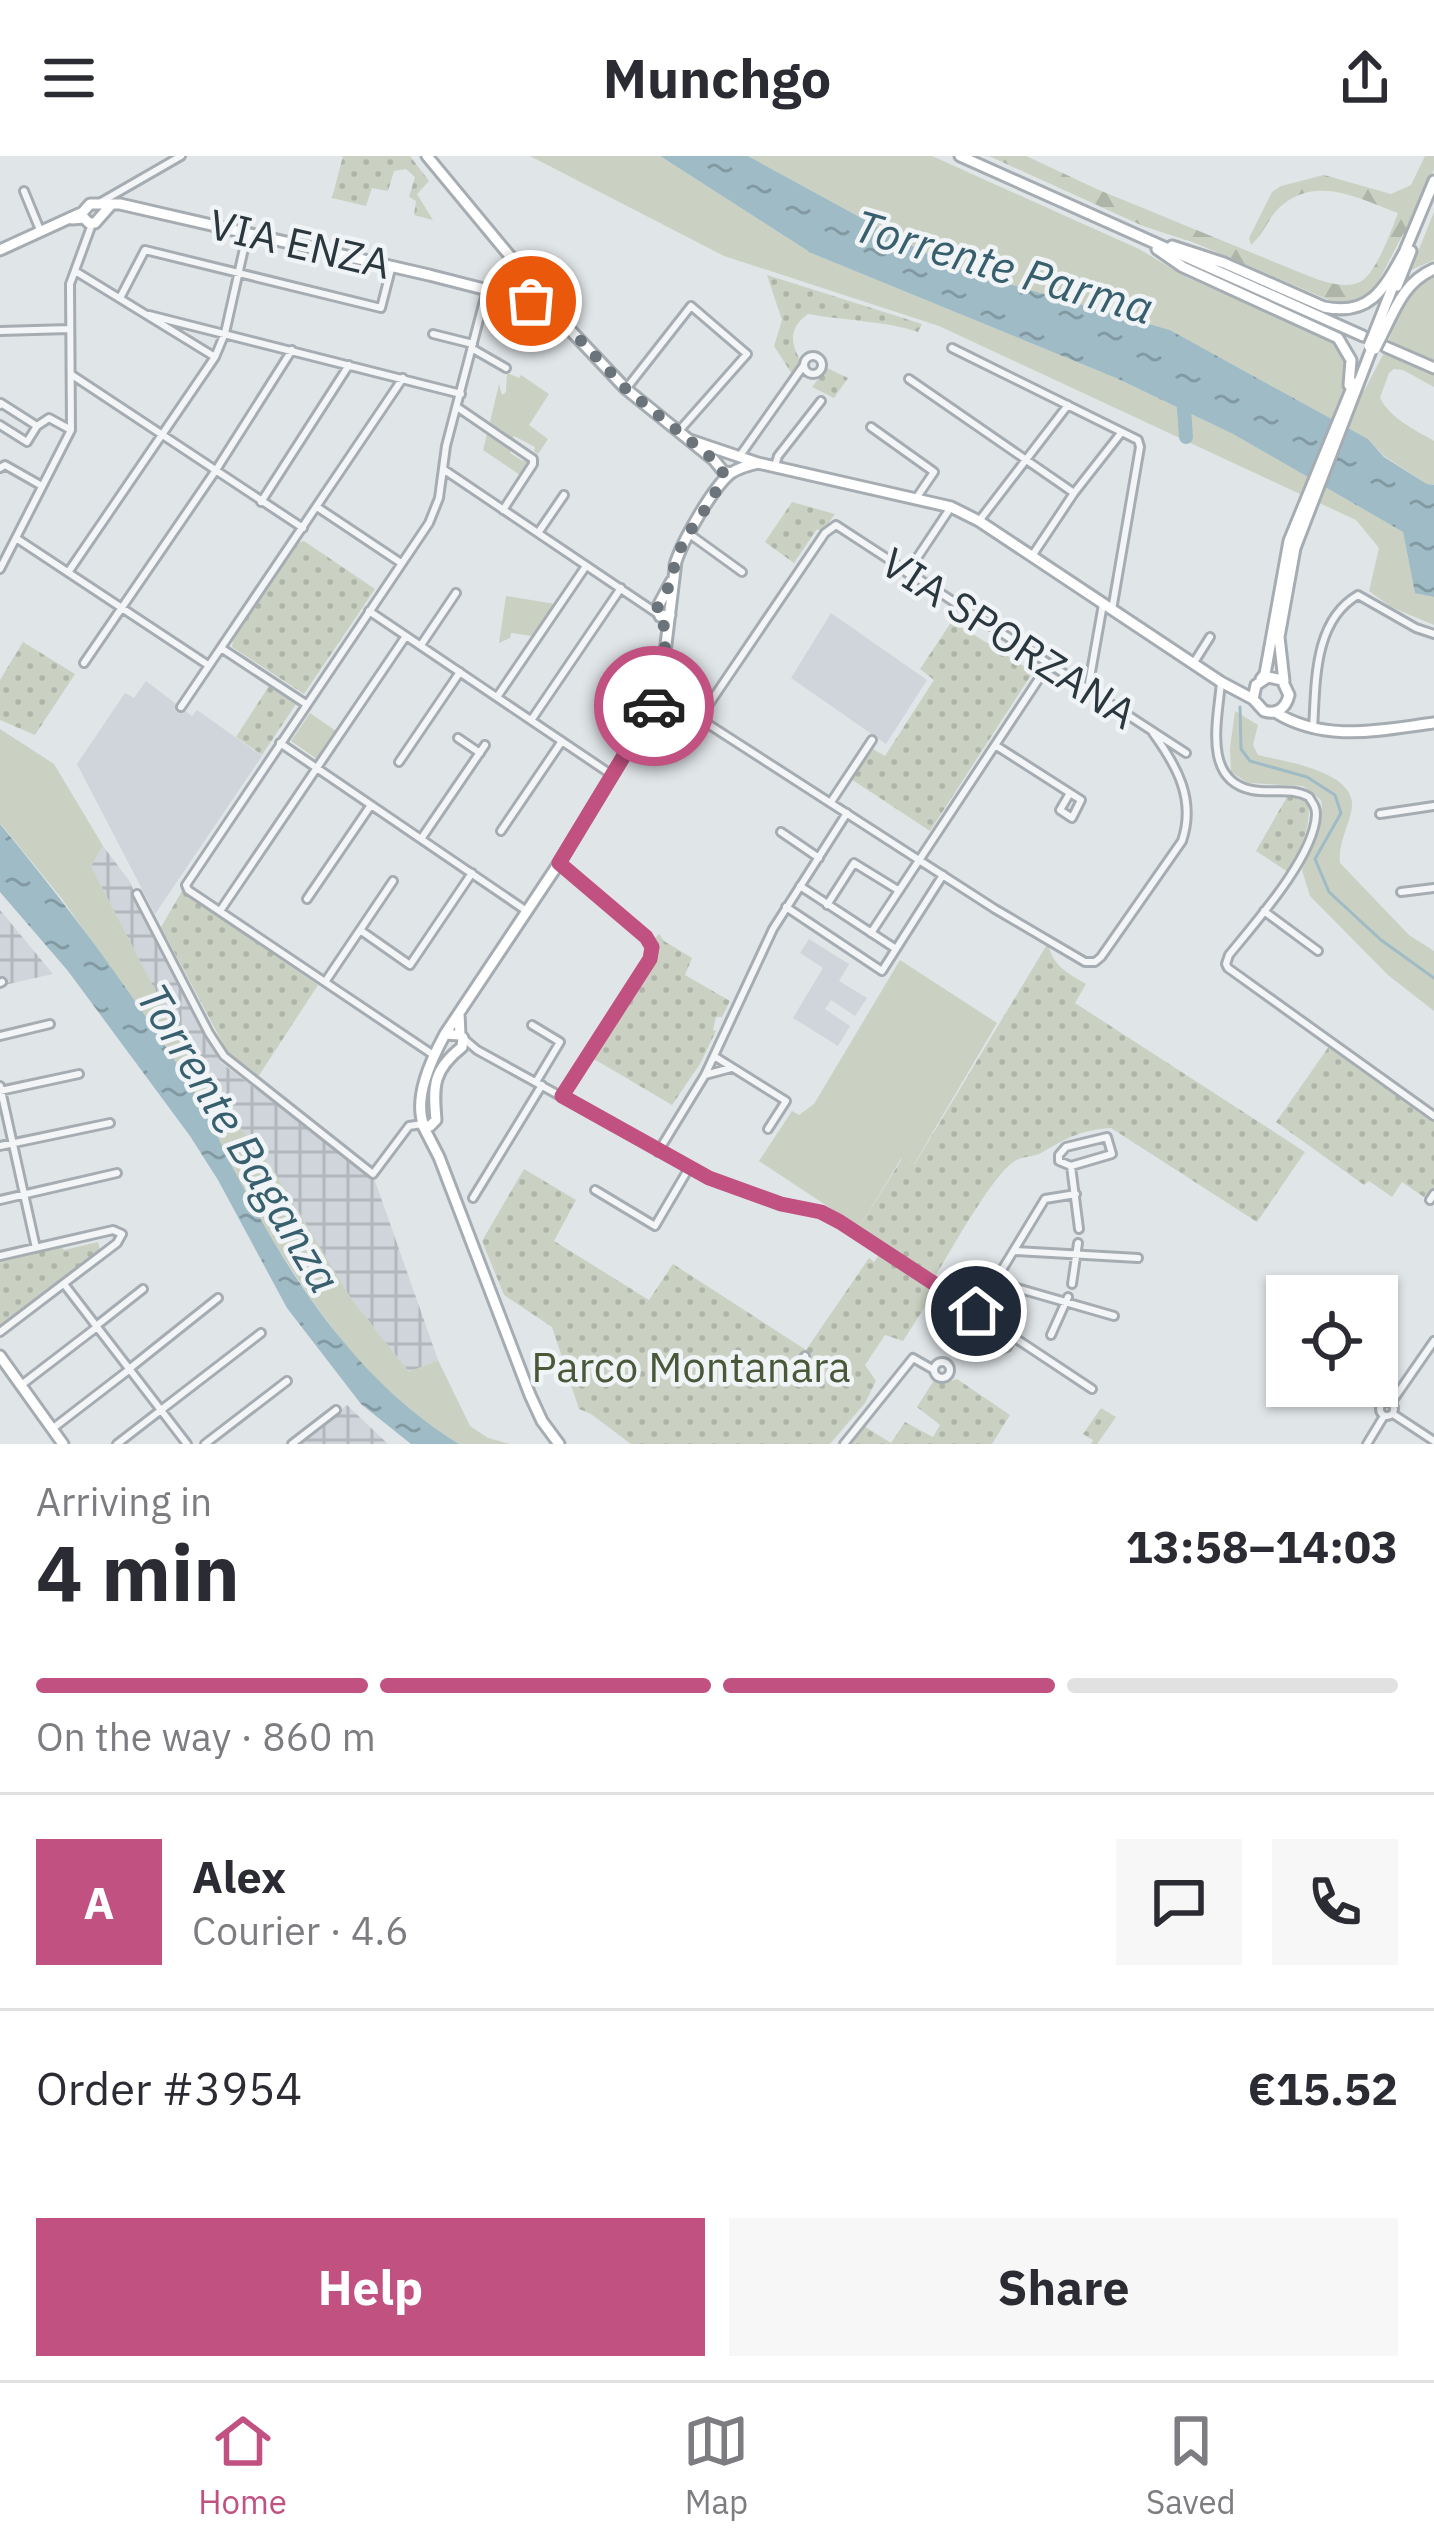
<!DOCTYPE html>
<meta charset="utf-8">
<style>
:root{--surface:#fff;--page:#f7f7f7;--text:#2b2b33;--muted:#7c7c81;--line:#e1e1e2;--accent:#c15181}
body{margin:0;font-family:"IBM Plex Sans",sans-serif;background:var(--page);color:var(--text);height:100vh;display:flex;flex-direction:column;font-size:45px;white-space:nowrap}
*{box-sizing:border-box;margin:0}
p{font-size:39px;color:var(--muted)}
.icon{flex:none;width:66px;height:66px;fill:none;stroke:currentColor;stroke-width:2;stroke-linecap:round;stroke-linejoin:round}
.map{position:relative;height:1288px;overflow:hidden}
.drawer{display:flex;flex-direction:column;background:var(--surface);flex:1}
.drawer>*{flex:none}
.fabs{position:absolute;left:1266px;top:1119px;display:grid;gap:24px}
.fabs a{display:grid;place-items:center;width:132px;height:132px;border-radius:0px;background:var(--surface);box-shadow:0 3px 9px #0004;font-size:60px}
.pin{position:absolute;display:grid;place-items:center;width:102px;height:102px;color:#fff;margin:-51px;border:6px solid #fff;border-radius:50%;box-shadow:0 3px 12px #0007}
.courier{position:absolute;display:grid;place-items:center;width:120px;height:120px;margin:-60px;border:9px solid #c15181;border-radius:50%;background:#fff;color:#222;box-shadow:0 3px 15px #0007}
.summary em{font-style:normal;font-weight:700}
.summary div{display:flex;flex-direction:column-reverse}
.summary{display:flex;align-items:center;justify-content:space-between;height:204px;padding:0 36px}
h1{font-size:78px;font-weight:700;line-height:90px}
.bar{display:grid;grid-template-columns:repeat(4,1fr);gap:18px 12px;align-content:center;height:144px;padding:0 36px}
.bar i{height:15px;border-radius:9px;background:var(--line)}
.bar .active{background:var(--accent)}
.bar p{grid-column:span 4}
.line{display:flex;align-items:center;gap:30px;padding:0 36px;border-top:3px solid var(--line)}
.line div{flex:1}
.round{display:grid;place-items:center;flex:none;width:126px;height:126px;border-radius:0px;background:var(--page)}
.cta{display:flex;gap:24px;margin-top:auto;padding:24px 36px}
.cta a{flex:1;height:138px;border-radius:0px;background:var(--accent);color:#fff;font-size:48px;font-weight:700;line-height:138px;text-align:center}
.cta a+a{background:var(--page);color:var(--text)}
header{display:flex;justify-content:space-between;align-items:center;height:156px;padding:0 36px;background:var(--surface);font-size:54px;font-weight:700}
.dock{display:flex;justify-content:space-around;align-items:center;height:168px;border-top:3px solid var(--line);background:var(--surface);font-size:33px;color:var(--muted)}
.dock a{display:grid;justify-items:center;gap:6px}
.dock .active{color:var(--accent)}
.map>svg:first-child{display:block}
.built{fill:#cfd5da}
.industrial{fill:url(#industrial-grid)}
.grass{fill:#cad1c2}
.forest{fill:url(#forest-firs)}
.park{fill:url(#park-dots)}
.water{fill:url(#water-ripples)}
.lines{fill:none;stroke-linecap:round;stroke-linejoin:round}
.stream{stroke:#9fbbc5;stroke-width:3}
.river{stroke:#9fbbc5;stroke-width:14}
.street-casing{stroke:#a6adb2;stroke-width:12}
.secondary-casing{stroke:#a6adb2;stroke-width:15}
.street{stroke:#f3f5f7;stroke-width:6}
.secondary{stroke:#fff;stroke-width:9}
.secondary-bridge-casing{stroke:#a6adb2;stroke-width:15;stroke-linecap:butt}
.secondary-bridge{stroke:#fff;stroke-width:9}
.done{stroke:#6a747a;stroke-width:12;stroke-dasharray:0 21.6}
.route{stroke:#c15181;stroke-width:15}
.labels{text-anchor:middle;stroke-width:9;stroke-linejoin:round;paint-order:stroke}
.street-label{font-size:42px;fill:#2b373e;stroke:#f0f4f6}
.park-label{font-size:42px;fill:#485839;stroke:#f0f4f6}
.water-label{font-size:45px;font-style:italic;fill:#385f6e;stroke:#f0f4f6}
</style>
<header><svg class="icon" aria-label="menu" viewBox="0 0 24 24"><path d="M4 6h16M4 12h16M4 18h16"/></svg>Munchgo<svg class="icon" aria-label="share" viewBox="0 0 24 24"><path d="M12 15V3M7 8l5-5 5 5M5 13v7h14v-7"/></svg></header>
<div class="map">
<svg width="1434" height="1288" viewBox="0 0 1434 1288">
<defs>
<pattern id="industrial-grid" width="8" height="8" patternUnits="userSpaceOnUse" patternTransform="scale(3)"><rect width="8" height="8" fill="#cfd5da"/><path d="M0 4h8M4 0v8" fill="none" stroke="#b2b7bc"/></pattern>
<pattern id="forest-firs" width="22" height="20" patternUnits="userSpaceOnUse" patternTransform="scale(3)"><rect width="22" height="20" fill="#cad1c2"/><path d="M5 1l3.5 6h-7zM16 11l3.5 6h-7z" fill="#aeb4a8"/></pattern>
<pattern id="park-dots" width="8" height="8" patternUnits="userSpaceOnUse" patternTransform="scale(3)"><rect width="8" height="8" fill="#cad1c2"/><path d="M2 2h.1M6 6h.1" fill="none" stroke="#aeb4a8" stroke-width="1.8" stroke-linecap="round"/></pattern>
<pattern id="water-ripples" width="26" height="14" patternUnits="userSpaceOnUse" patternTransform="scale(3)"><rect width="26" height="14" fill="#9fbbc5"/><path d="M2 4q2-2 4 0t4 0M15 11q2-2 4 0t4 0" fill="none" stroke="#8299a1"/></pattern>
</defs>
<rect width="100%" height="100%" fill="#e0e5e8"/>
<path class="built" d="M831,457L927,524L886,588L791,522Z
M146,525L192,560L197,554L262,600L155,758L77,608L125,537L134,542Z
M809,783L849,808L839,825L867,842L855,860L831,844L825,853L850,870L838,890L793,862L823,812L800,797Z"/>
<path class="industrial" d="M103,690L128,723L220,906L374,1022L438,1204L409,1216L350,1141L274,1015L198,918L91,710Z
M0,754L53,818L0,830Z
M347,1249L388,1288H298Z"/>
<path class="grass" d="M530,0H660L811,97L1116,222L1233,278L1403,376L1415,436L1434,441V469L1391,451L1369,435L1379,392L1356,364L939,170L724,100Z
M748,0H932L1139,93L1186,121L1327,183C1344,195 1347,208 1345,227L1364,235L1384,197L1434,219V231L1403,214L1394,213L1389,217L1380,242C1391,263 1414,273 1434,285V329L1427,328L1384,300L1368,283L1170,174L953,112Z
M1434,56V104L1411,114V113Z
M1434,117V205L1389,184C1402,150 1406,138 1434,117Z
M507,217L519,222L521,219L549,238L529,269L548,283L538,298L534,295L535,291L514,280L512,282L490,266L499,228L502,239L506,236Z
M488,274L511,294L510,297L523,305L527,302L529,309L520,319L483,294Z
M506,440L555,448L532,480L511,477L510,482L499,487Z
M1235,555L1258,569L1253,589L1258,599C1282,605 1356,615 1352,651C1349,671 1338,686 1340,707L1409,779L1434,795V855L1388,819L1310,740L1302,714L1322,651L1321,644L1303,630L1248,627L1231,616L1230,592Z
M310,557L336,575L317,603L291,585Z
M0,573L54,608L103,690L91,710L198,917L274,1015L350,1141L409,1216L438,1204L470,1270L488,1282L510,1288H459L432,1271L390,1237L349,1194L311,1143L269,1079L157,879L62,743L0,667Z
M900,804L997,867L913,1010L901,1003L859,1071L759,1005L792,955L799,959L814,948Z"/>
<path class="forest" d="M989,0H1026L1099,34L1311,121C1324,126 1346,133 1360,126C1376,118 1392,73 1398,57C1360,43 1316,18 1280,51C1268,62 1264,78 1251,89L1249,82L1272,36L1281,30L1324,19L1391,38L1411,29L1425,0H1434V13L1407,76L1403,78L1375,132L1357,144L1336,147L1195,87L1143,70Z"/>
<path class="park" d="M343,0H410L429,25L417,38L433,64L414,59L416,45L409,41L415,21L406,13L394,15L388,35L372,32L366,50L332,42Z
M767,119L922,168L918,176C882,164 845,165 808,158C789,172 790,185 800,204L792,218L774,190L782,164Z
M827,212L848,222L834,242L812,231Z
M792,346L835,358L822,376L817,373L794,407L765,386Z
M304,385L375,433L304,538L232,491L233,484L298,387Z
M952,465L1033,516L930,675L851,623L871,592L885,600L934,524L920,513Z
M23,486L75,518L35,579L0,564V524Z
M269,530L296,548L262,599L236,581Z
M1298,639L1308,645C1312,671 1300,692 1288,716L1256,695L1287,641Z
M182,735L318,829L258,921L229,899L161,771Z
M659,778L664,785L692,802L685,819L730,845L722,861H716L713,874L716,875L700,908L672,949L594,903L655,804L657,796L654,783Z
M1048,787C1052,809 1067,817 1086,828L1075,847L1305,996L1257,1066L1111,972C1080,974 1067,982 1041,997C1033,1001 1022,1000 1015,1005C993,1018 950,1096 935,1121L859,1071L902,1003L914,1009Z
M1330,889L1434,964V1048L1402,1026L1392,1041L1369,1025L1364,1029L1276,966Z
M524,1013L576,1044L554,1085L649,1144L673,1108L806,1194L869,1102L874,1106L879,1099L935,1135L903,1185L885,1179L865,1209L876,1225L865,1247L830,1288H631L591,1258L579,1253L552,1171L504,1139L482,1085Z
M98,1086L100,1094L93,1103L0,1174V1102L58,1091L60,1088L64,1094Z
M957,1223L1010,1259L992,1288H849L864,1270L891,1287L905,1266L933,1281L940,1269L917,1251L934,1224L942,1228Z
M1101,1252L1116,1261L1097,1288H1091L1093,1284L1083,1278Z"/>
<path class="water" d="M660,0H748L953,112L1170,174L1368,283L1384,301L1427,328L1434,329V441L1415,437L1403,376L1233,278L1116,222L811,97Z
M0,668C71,754 140,846 198,942C212,966 222,992 235,1016C289,1120 357,1226 459,1288H411L361,1248L287,1152L218,1024L190,980L68,815L0,736Z"/>
<g class="lines">
<path class="stream" d="M1240,551L1241,593L1250,605L1307,621L1335,639L1341,657L1315,703L1329,736L1381,784L1434,822"/>
<path class="river" d="M1183,238L1186,281"/>
<g class="street-casing">
<path id="street" d="M24,35L40,74
M101,46L181,0
M75,115L215,201
M120,142L145,94L381,152L392,109
M149,159L461,238
M0,175L69,173
M433,178L473,188
M952,192L1138,284L1140,291L1112,454
M473,193L506,212
M804 209a9 9 0 1 1 18 0a9 9 0 1 1-18 0Z
M72,219L303,372
M909,223L1074,337
M626,233L691,150L747,198L678,276
M0,249L1,247L37,270
M457,251L533,303V308L503,354
M0,269L27,286L37,270L49,262L71,274
M871,271L934,316L917,341
M739,301L804,209
M775,310L778,300L821,245
M0,312L5,309L42,330
M443,313L658,458
M261,346L349,209
M317,351L401,407
M979,365L1068,249
M538,377L564,339
M688,377L742,416
M16,382L208,509
M1032,400L1074,337L1121,277
M0,413L71,274L70,128L92,68
M69,415L215,201L225,177L247,79
M907,417L951,351
M369,455L612,619
M421,489L456,437
M221,492L306,548
M84,507L216,314L292,194
M1193,508L1210,481
M1221,526C1218,563 1202,624 1252,634C1272,638 1291,631 1309,641C1313,648 1316,650 1316,659C1314,701 1255,767 1229,799L1226,808L1228,812L1434,960
M1088,533L1103,448
M663,539L995,753L1085,806H1095L1101,801L1182,685C1196,644 1177,610 1153,577
M497,541L586,410
M181,551L403,222
M532,563L621,432
M699,563L825,377L836,369L1186,597
M1313,573C1316,527 1313,465 1358,439L1416,472L1434,478
M458,582L480,597
M280,587L528,756
M995,589L1081,644L1072,662L1060,654L1070,637
M399,606L460,516
M831,646L872,584
M1380,658L1434,650
M501,675L562,585
M781,676L819,702
M421,683L485,589
M559,707L646,781L653,791L650,803L562,941
M800,730L896,793
M1401,736L1434,732
M137,738L209,877L224,900L373,1018L409,970L422,968
M307,743L371,649
M827,749L854,707L898,734
M786,751L882,815L943,719
M220,755L406,480
M1264,755L1318,795
M360,774L410,809L472,717
M871,777L1048,509
M325,826L393,725
M0,827L2,826
M532,869L560,886L536,926
M0,880L50,868
M463,882L477,894L709,1022L781,1049L821,1056L840,1066L1092,1233
M435,900L188,734L186,729L429,367L439,342L446,290L487,133
M714,900L786,945L768,973
M705,919L731,912
M0,930L36,1092
M0,935L79,918
M1107,981L1112,998L1071,1010L1059,1005V999L1066,991Z
M0,990L110,967
M658,996L705,919L773,773L847,657
M1071,1010L1079,1073
M595,1034L655,1070L689,1012
M473,1042L542,929
M0,1044L117,1017
M1430,1044L1434,1038
M1015,1095L1138,1102
M0,1100L113,1074L122,1078
M996,1126L1114,1160
M64,1128L187,1288
M1072,1128L1078,1087
M977,1155L1045,1043L1076,1038
M982,1159L993,1191L999,1194L1007,1191L1009,1187L1006,1177
M96,1170L143,1133
M0,1176L117,1087L122,1078
M1051,1179L1068,1141
M934 1214a8 8 0 1 1 16 0a8 8 0 1 1-16 0Z
M129,1213L218,1142
M796,1214L805,1200
M20,1230L97,1171
M1380 1253a7 7 0 1 1 14 0a7 7 0 1 1-14 0Z
M1391,1247L1434,1185
M161,1254L261,1177
M1393,1258L1434,1285
M52,1273L130,1213
M117,1288L161,1254
M205,1288L287,1225
M292,1288L336,1254
M844,1288L913,1202L934,1214
M1367,1288L1384,1260"/>
</g>
<g class="secondary-casing">
<path id="secondary" d="M427,0L509,99L535,123L539,136L556,159L626,233L714,304L723,315L731,317
M960,0L1363,180
M72,63L84,62L89,67H95L110,50
M1172,90L1224,107L1324,151C1371,161 1385,131 1405,95
M1157,93L1183,111L1338,182L1351,204L1349,229
M0,94L83,56L90,48H120L429,119L531,145L556,159
M1404,97L1434,25
M1397,130L1411,95
M518,142L515,129L523,121H530
M1374,178L1395,125
M1381,181C1395,153 1404,126 1434,113
M1386,191L1434,212
M690,284L758,307L951,351L979,365L1221,526L1253,543L1264,555C1277,559 1286,552 1289,539L1282,524L1268,521L1256,529L1253,543
M675,409C681,387 713,331 731,317C739,312 749,309 758,307
M670,459L660,460L657,452L671,426
M1261,523L1265,518L1289,385L1354,227
M1284,525L1279,481L1295,392L1372,192
M1275,556C1324,587 1380,574 1434,567
M459,857L460,879L463,882L462,891C433,914 433,929 436,964L430,970H424C413,942 431,904 445,878L460,879
M445,878L559,707L653,552L663,544L661,530L676,405
M422,968L439,1001L530,1239L542,1265L559,1288
M0,1200L63,1288"/>
</g>
<use href="#street" class="street"/>
<use href="#secondary" class="secondary"/>
<g class="secondary-bridge-casing">
<path id="secondary-bridge" d="M1369,190L1374,178
M1375,193L1381,181"/>
</g>
<use href="#secondary-bridge" class="secondary-bridge"/>
</g>
<g class="lines">
<path class="done" d="M531,145L556,158L626,233L714,304L723,315C717,347 688,369 678,399C671,418 670,436 657,452L658,458L663,461C665,484 669,521 653,539L654,550"/>
<path class="route" d="M654,550L559,707L646,781L652,791L650,803L562,940L709,1022L781,1048L821,1056L840,1066L976,1155"/>
</g>
<g class="labels">
<g class="street-label">
<text transform="translate(300 88) rotate(13)" y="15">VIA ENZA</text>
<text transform="translate(1009 482) rotate(33)" y="15">VIA SPORZANA</text>
</g>
<g class="park-label">
<text x="691" y="1226">Parco Montanara</text>
</g>
<g class="water-label">
<text transform="translate(1004 111) rotate(16)" y="16">Torrente Parma</text>
<text transform="translate(239 982) rotate(59)" y="16">Torrente Baganza</text>
</g>
</g>
</svg>
<div class="fabs">
<a><svg class="icon" aria-label="locate" viewBox="0 0 24 24"><circle cx="12" cy="12" r="6"/><path d="M12 2v4M12 18v4M2 12h4M18 12h4"/></svg></a>
</div>
<div class="pin" style="left:531px;top:145px;background:#ea580c"><svg class="icon" aria-label="bag" viewBox="0 0 24 24"><path d="M5 8h14l-1 12H6zM9 8a3 3 0 0 1 6 0"/></svg></div>
<div class="pin" style="left:976px;top:1155px;background:#1f2937"><svg class="icon" aria-label="home" viewBox="0 0 24 24"><path d="M3 11l9-7 9 7M6 9v11h12V9"/></svg></div>
<div class="courier" style="left:654px;top:550px"><svg class="icon" aria-label="car" viewBox="0 0 24 24"><path d="M5 17H2v-5l4-1 3-4h7l3 4 3 1v5h-3M9 17h6M6 11h13"/><circle cx="7" cy="17" r="2"/><circle cx="17" cy="17" r="2"/></svg></div>
</div>
<section class="drawer">
<div class="summary"><div><h1>4 min</h1><p>Arriving in</p></div><em>13:58–14:03</em></div>
<div class="bar"><i class="active"></i><i class="active"></i><i class="active"></i><i></i><p>On the way · 860 m</p></div>
<div class="line" style="height:216px"><b class="round" style="background:var(--accent);color:#fff">A</b><div><b>Alex</b><p>Courier · 4.6</p></div><a class="round"><svg class="icon" aria-label="chat" viewBox="0 0 24 24"><path d="M4 5h16v11H9l-5 4z"/></svg></a><a class="round"><svg class="icon" aria-label="phone" viewBox="0 0 24 24"><path d="M5 4h4l2 5-3 2q2 4 5 5l2-3 5 2v4C11 20 4 13 5 4z"/></svg></a></div>
<div class="line" style="height:156px"><div>Order #3954</div><b>€15.52</b></div>
<div class="cta"><a>Help</a><a>Share</a></div>
</section>
<nav class="dock">
<a class="active"><svg class="icon" aria-label="home" viewBox="0 0 24 24"><path d="M3 11l9-7 9 7M6 9v11h12V9"/></svg>Home</a>
<a><svg class="icon" aria-label="map" viewBox="0 0 24 24"><path d="M3 6l6-2 6 2 6-2v14l-6 2-6-2-6 2zM9 4v14M15 6v14"/></svg>Map</a>
<a><svg class="icon" aria-label="saved" viewBox="0 0 24 24"><path d="M7 4h10v16l-5-4-5 4z"/></svg>Saved</a>
</nav>
